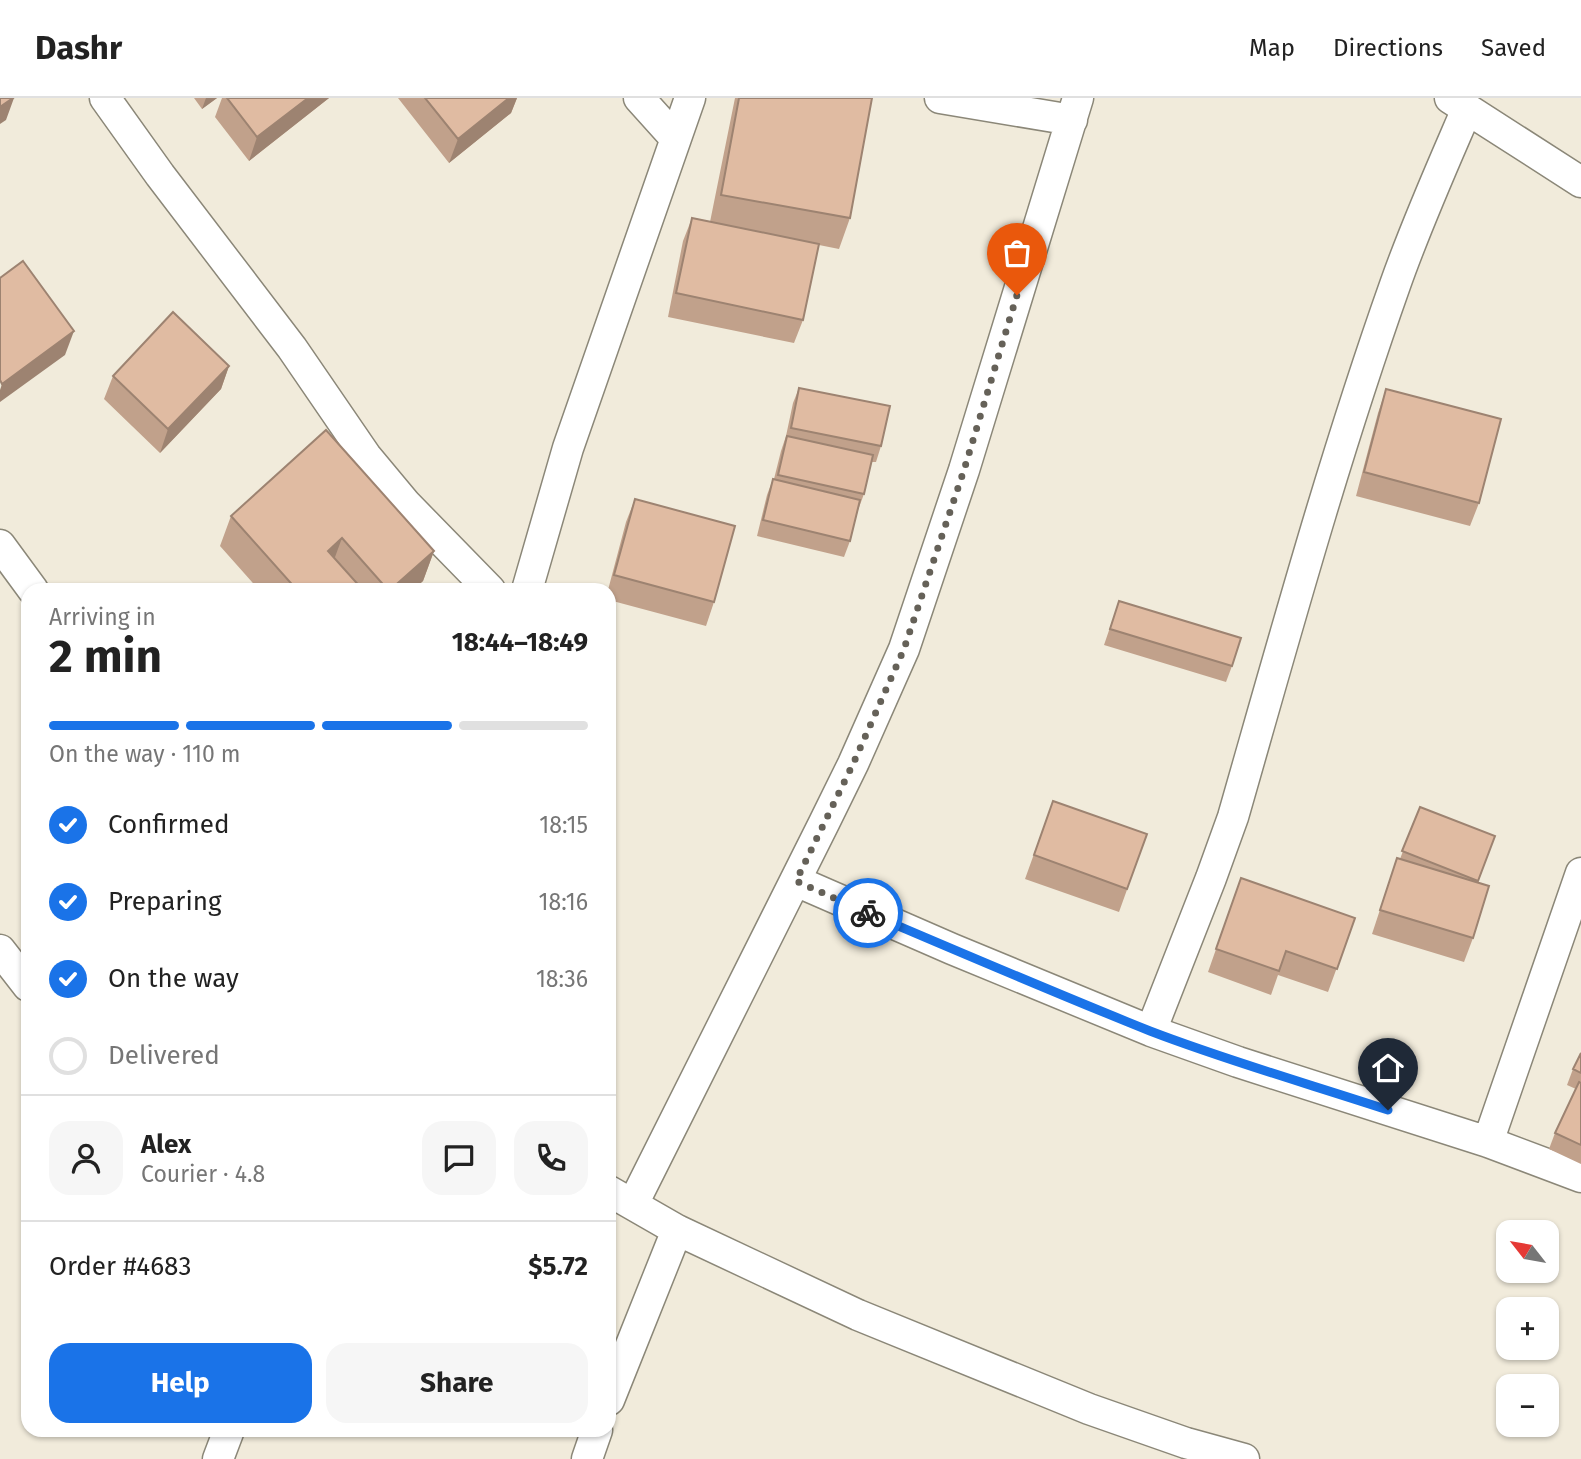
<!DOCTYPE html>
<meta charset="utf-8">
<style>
:root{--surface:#fff;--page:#f6f6f6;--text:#222;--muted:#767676;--line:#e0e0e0;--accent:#1a73e8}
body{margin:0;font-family:"Fira Sans",sans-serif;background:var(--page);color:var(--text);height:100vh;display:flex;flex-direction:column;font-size:26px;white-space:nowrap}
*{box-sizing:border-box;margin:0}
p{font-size:23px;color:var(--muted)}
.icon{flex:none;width:38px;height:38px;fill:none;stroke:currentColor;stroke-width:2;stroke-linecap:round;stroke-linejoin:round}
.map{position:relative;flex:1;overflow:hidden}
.side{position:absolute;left:21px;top:485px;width:595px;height:854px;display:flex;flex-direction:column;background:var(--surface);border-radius:21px;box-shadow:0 2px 5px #0004}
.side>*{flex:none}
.needle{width:46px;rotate:301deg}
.controls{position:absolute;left:1496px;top:1122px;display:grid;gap:14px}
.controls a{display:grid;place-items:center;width:63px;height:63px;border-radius:14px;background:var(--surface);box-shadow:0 2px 5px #0004;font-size:35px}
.pin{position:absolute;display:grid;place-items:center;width:60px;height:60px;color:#fff;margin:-72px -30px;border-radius:50% 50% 50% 0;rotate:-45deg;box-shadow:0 0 7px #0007}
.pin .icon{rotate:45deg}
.courier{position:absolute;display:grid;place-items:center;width:70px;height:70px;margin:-35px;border:5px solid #1a73e8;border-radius:50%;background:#fff;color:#222;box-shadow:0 2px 9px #0007}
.overview em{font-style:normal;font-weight:700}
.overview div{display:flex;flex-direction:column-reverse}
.overview{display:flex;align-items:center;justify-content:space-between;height:119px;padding:0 28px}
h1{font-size:46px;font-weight:700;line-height:52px}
.bar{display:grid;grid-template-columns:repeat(4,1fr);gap:10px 7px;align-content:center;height:84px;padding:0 28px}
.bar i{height:9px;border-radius:5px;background:var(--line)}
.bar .on{background:var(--accent)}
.bar p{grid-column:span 4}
.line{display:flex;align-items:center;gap:18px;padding:0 28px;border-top:2px solid var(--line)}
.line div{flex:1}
.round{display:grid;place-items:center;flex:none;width:74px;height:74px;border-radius:21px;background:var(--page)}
ol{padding:0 28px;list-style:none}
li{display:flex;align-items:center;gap:21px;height:77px}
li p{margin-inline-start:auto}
li .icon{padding:7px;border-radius:50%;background:var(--accent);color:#fff;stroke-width:4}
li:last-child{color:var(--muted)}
li i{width:38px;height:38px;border:4px solid var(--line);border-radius:50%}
.cta{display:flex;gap:14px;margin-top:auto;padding:14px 28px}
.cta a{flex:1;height:80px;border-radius:21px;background:var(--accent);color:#fff;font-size:28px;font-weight:700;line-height:80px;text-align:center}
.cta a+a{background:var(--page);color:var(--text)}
header{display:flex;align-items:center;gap:42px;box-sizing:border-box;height:98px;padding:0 35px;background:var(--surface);border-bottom:2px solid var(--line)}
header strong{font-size:33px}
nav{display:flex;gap:38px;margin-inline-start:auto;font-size:24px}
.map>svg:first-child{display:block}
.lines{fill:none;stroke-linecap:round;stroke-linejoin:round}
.street-casing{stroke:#8b8778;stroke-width:33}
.street{stroke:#fff;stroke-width:30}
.wall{fill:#c1a18b}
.shaded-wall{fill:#9d8371}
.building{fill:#e0bba2;stroke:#9d8371;stroke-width:2}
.done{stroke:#656158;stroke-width:7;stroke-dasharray:0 12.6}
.route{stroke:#1a73e8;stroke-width:9}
</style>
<header>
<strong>Dashr</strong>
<nav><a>Map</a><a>Directions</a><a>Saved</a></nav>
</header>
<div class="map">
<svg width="1581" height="1361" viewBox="0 0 1581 1361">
<rect width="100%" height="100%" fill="#f1ebdb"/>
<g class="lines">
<g class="street-casing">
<path id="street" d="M105,0L160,77L292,250L366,358L406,406L490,492
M639,0L675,40
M940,0L1072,22
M1450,0L1581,84
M0,447L33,492
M527,492L568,350L690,0
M796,783L952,851L1151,933L1238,964L1488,1044L1581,1079
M0,852L28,888
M1151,933L1211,780L1233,719C1284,541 1333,362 1395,187C1416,127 1442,69 1467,11
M1488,1044L1581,775
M609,1093L677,1132L858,1217L1089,1311L1186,1345L1244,1361
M633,1106L824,725L853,666L904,551L964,372L1078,0
M609,1302L677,1132
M218,1361L229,1332
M587,1361L597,1332"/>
</g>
<use href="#street" class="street"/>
</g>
<path class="wall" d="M194,0H217L202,11Z
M222,0H329L249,63L215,19Z
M398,0H517L511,15L449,65Z
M735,0H872L850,120L839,151L819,147L803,222L794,245L668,219L683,143L692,120L710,124Z
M229,268L221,291L160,355L104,301L113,278Z
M799,290L881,348L876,364H871L864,396L858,412L850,443L844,459L757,438L767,397L773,381H774L781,353L786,338L793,305Z
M1386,291L1479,405L1470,428L1356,398L1378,315Z
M635,401L714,504L706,528L609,502V492H608L626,424Z
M231,418L434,453L423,483L413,492H259L220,448Z
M1119,503L1232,568L1226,584L1104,547Z
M1053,703L1147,736L1119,814L1025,781Z
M1420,709L1495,738L1478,784L1473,840L1464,864L1372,836L1397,760L1400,761Z
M1241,780L1355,820L1328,894L1278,877L1271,897L1208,874Z
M1581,955V1066L1549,1051L1555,1035L1576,991L1567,987L1573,971Z"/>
<path class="shaded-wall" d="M13,0H14L6,22L0,26V9Z
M206,0H217L202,11Z
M308,0H329L249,63L257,39Z
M509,0H517L511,15L449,65L458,41Z
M74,233L65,257L0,304V292L2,286Z
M229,268L221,291L160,355L168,331Z
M342,440L331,470L328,453Z
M434,453L423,483L413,492H390Z"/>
<path class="building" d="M0,0H13L0,9Z
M227,0H308L257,39Z
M425,0H509L458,41Z
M739,0H872L850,120L721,97Z
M692,120L819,146L803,222L676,195Z
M23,163L74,233L2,286L0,282V180Z
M173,214L229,268L168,331L113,278Z
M799,290L890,308L881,348L791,330Z
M1386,291L1501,321L1479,405L1364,374Z
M326,332L434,453L390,492H388L342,440L328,453L363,492H297L231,418Z
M787,338L873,357L864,396L778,377Z
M773,381L860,402L850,443L763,422Z
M635,401L735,428L714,504L614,477Z
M1119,503L1241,540L1232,568L1110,531Z
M1053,703L1147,736L1127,791L1034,757Z
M1420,709L1495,738L1478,783L1402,753Z
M1397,760L1489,788L1473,840L1380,812Z
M1241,780L1355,820L1337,871L1286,853L1279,873L1216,851Z
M1581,955V975L1573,971Z
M1579,984L1581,985V1047L1555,1035Z"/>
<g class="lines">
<path class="done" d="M868,815L796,783L853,666L904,551L964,372L1017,197"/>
<path class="route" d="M868,815C962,855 1055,895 1150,933C1228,963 1309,986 1388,1012"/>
</g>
</svg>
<div class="controls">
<a><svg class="needle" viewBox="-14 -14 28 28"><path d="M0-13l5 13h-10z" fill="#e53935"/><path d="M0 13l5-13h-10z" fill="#767676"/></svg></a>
<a>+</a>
<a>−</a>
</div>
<div class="pin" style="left:1017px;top:197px;background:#ea580c"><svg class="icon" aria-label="bag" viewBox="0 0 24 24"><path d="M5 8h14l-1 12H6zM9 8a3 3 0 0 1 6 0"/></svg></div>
<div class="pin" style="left:1388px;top:1012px;background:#1f2937"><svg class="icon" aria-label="home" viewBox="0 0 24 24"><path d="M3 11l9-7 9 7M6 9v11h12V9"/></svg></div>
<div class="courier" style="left:868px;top:815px"><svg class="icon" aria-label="bike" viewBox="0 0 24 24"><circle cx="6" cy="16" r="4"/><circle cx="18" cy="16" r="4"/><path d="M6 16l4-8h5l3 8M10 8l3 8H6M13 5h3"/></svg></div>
<section class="side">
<div class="overview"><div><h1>2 min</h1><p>Arriving in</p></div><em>18:44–18:49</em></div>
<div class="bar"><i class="on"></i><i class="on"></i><i class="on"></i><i></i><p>On the way · 110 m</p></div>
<ol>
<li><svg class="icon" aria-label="check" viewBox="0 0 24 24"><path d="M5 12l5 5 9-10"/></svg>Confirmed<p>18:15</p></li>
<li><svg class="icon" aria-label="check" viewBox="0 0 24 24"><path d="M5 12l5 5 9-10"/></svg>Preparing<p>18:16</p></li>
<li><svg class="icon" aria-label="check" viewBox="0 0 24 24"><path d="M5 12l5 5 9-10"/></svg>On the way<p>18:36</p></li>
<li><i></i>Delivered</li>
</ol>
<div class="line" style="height:126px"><a class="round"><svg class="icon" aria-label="person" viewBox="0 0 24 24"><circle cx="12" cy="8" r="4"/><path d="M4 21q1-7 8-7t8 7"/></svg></a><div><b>Alex</b><p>Courier · 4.8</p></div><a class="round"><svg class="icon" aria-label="chat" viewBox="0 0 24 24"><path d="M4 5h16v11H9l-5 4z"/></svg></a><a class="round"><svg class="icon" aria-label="phone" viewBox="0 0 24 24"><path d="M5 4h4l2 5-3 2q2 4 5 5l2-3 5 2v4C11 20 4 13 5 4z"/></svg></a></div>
<div class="line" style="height:91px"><div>Order #4683</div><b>$5.72</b></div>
<div class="cta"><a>Help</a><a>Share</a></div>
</section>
</div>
